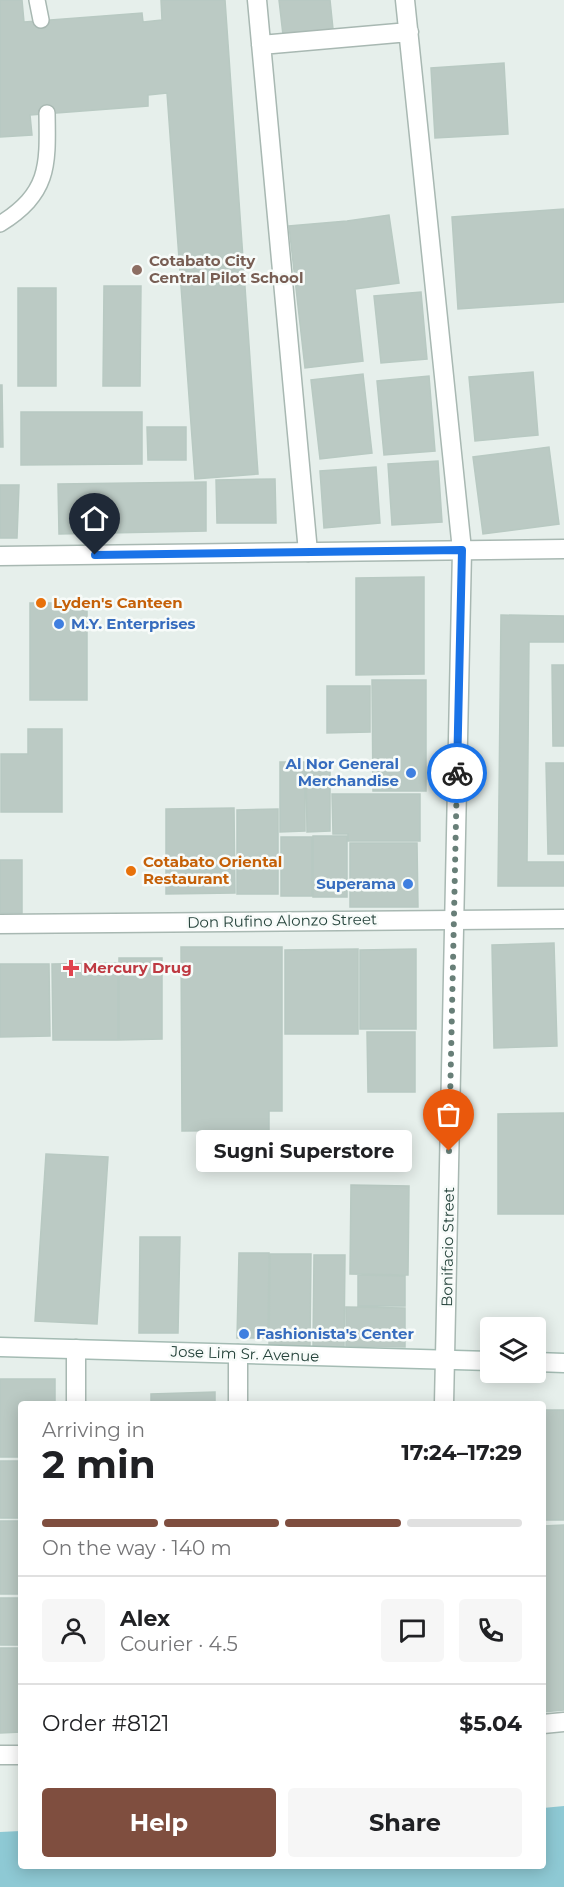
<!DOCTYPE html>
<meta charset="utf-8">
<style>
:root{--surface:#fff;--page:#f6f6f6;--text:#202124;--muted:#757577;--line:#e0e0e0;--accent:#7f4e3f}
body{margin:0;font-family:Montserrat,sans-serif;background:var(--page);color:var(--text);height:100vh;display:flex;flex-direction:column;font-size:22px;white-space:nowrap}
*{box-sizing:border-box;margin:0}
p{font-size:20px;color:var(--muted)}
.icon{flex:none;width:33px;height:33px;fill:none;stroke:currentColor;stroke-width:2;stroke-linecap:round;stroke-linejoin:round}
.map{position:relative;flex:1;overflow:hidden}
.details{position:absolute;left:18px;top:1401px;width:528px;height:468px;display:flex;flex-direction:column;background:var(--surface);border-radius:6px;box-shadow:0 3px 15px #0003}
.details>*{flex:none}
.tools{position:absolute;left:480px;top:1317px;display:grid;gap:12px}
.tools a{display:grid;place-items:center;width:66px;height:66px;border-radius:6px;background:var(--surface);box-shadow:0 3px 15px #0003;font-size:30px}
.pin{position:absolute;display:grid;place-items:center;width:51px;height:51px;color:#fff;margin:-62px -26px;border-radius:50% 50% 50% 0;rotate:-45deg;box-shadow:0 0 6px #0007}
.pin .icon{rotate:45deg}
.courier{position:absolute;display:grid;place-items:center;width:60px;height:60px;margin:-30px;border:4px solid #1a73e8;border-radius:50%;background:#fff;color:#222;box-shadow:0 2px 8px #0007}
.bubble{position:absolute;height:42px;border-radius:6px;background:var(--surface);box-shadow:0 3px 15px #0003;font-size:20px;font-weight:700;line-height:42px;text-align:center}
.overview em{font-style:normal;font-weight:700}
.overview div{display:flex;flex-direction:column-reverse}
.overview{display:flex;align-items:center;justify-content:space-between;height:102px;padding:0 24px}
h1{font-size:39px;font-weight:700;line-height:45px}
.bar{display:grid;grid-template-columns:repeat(4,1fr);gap:9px 6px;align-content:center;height:72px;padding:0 24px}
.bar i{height:8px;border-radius:4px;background:var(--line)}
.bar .selected{background:var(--accent)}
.bar p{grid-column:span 4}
.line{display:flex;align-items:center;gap:15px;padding:0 24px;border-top:2px solid var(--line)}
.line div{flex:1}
.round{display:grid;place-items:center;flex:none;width:63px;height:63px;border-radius:6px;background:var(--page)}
.primary-button{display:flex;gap:12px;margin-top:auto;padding:12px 24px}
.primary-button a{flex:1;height:69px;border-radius:6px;background:var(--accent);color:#fff;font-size:24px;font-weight:700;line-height:69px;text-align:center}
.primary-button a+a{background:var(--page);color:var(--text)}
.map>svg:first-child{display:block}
.water{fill:#8ec9d4}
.building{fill:#bbcac4;stroke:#b8c9c2;stroke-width:1.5}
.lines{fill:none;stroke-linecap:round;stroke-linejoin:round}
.service-casing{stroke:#a8b8b2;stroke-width:18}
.minor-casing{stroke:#a8b8b2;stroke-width:21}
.tertiary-casing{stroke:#a8b8b2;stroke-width:21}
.secondary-casing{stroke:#a4bbb3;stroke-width:21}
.service{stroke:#fff;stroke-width:15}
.minor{stroke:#fff;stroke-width:18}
.tertiary{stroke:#fff;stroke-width:18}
.secondary{stroke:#fff;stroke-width:18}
.done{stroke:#687f78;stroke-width:6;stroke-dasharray:0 10.8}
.route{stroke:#1a73e8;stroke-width:8}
.education-dot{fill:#8d6e63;stroke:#f7fbf9;stroke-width:2}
.food-dot{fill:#e8710a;stroke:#f7fbf9;stroke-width:2}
.shop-dot{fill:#3f7fe0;stroke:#f7fbf9;stroke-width:2}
.health-dot{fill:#e0444e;stroke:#f7fbf9;stroke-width:2}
.labels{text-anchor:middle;stroke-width:5;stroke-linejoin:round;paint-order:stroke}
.education-label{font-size:15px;font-weight:bold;fill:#785e54;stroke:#f7fbf9;text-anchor:start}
.food-label{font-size:15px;font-weight:bold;fill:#c56008;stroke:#f7fbf9;text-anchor:start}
.shop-label{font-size:15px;font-weight:bold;fill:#366cbe;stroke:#f7fbf9;text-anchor:start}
.street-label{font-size:15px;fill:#24423a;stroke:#f7fbf9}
.health-label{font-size:15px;font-weight:bold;fill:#be3a42;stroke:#f7fbf9;text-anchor:start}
</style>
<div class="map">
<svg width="564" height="1887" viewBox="0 0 564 1887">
<rect width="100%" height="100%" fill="#e6efeb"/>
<path class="water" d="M564,1806V1887H0V1832L21,1831V1866H543V1808Z"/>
<path class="building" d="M0,0H22L24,22L142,13L143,22L162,20L161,0H225L258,474L195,479L167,93L148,95V106L30,115L32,135L0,137Z
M279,0H330L333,29L283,35Z
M504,63L508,134L435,138L431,68Z
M564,209V302L458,309L452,217Z
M389,215L399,283L355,289L363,361L305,368L289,226L347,221Z
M104,286H141L140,386H103Z
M18,288H56V386H18Z
M421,292L427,359L381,363L374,296Z
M533,372L538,435L475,441L469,377Z
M363,374L372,453L320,459L311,380Z
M429,376L435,451L384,455L377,381Z
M0,385H2L3,447H0Z
M21,412H142V464L21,465Z
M147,427H186V460H148Z
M549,447L559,524L483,534L473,457Z
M438,461L442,522L392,525L388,464Z
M376,467L380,523L324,528L320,471Z
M275,479L276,523H217L216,480Z
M206,482V531L59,534L58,484Z
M0,485H19L17,538H0Z
M424,577V674L356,675V578Z
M30,603H87V700H30Z
M501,615L564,616V642H529L527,862H564V886H498Z
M552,665H564V746H553Z
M372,680H426V791H373Z
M327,686H370V732L327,733Z
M28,729H62V812H1V754H28Z
M280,762H305V831L280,832Z
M306,762H330V831L307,832Z
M546,763H564V854H548Z
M332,794H420V841H348V834H333Z
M234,808L235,893L166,894V809Z
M278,809V894H237V810Z
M313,836H347V897H313Z
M281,837H312V896H281Z
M350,843H417L418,907H350Z
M0,860H22V913H0Z
M554,943L557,1046L494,1048L492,945Z
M181,947H282V1111H269V1130L182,1131Z
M358,949V1034H285V950Z
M416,949V1029H360V950Z
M119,958H162V1039L119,1040Z
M118,963V1040H53L52,964Z
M0,964H49L50,1036L0,1037Z
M367,1032H415V1092H368Z
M564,1113V1214H498V1114Z
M46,1154L108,1157L97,1324L35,1321Z
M351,1185L409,1186L408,1275L350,1274Z
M140,1237H180L178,1333H139Z
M239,1253H269L268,1338H237Z
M270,1254H311L310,1346L269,1345Z
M314,1255H345L344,1348H313Z
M358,1275L405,1276V1306H358Z
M346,1307L405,1308V1347L346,1346Z
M0,1379H55V1404H21V1457H0Z
M215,1392V1404H151V1394Z
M543,1410H564V1520H543Z
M0,1461H21V1518H0Z
M0,1521H21V1594H0Z
M564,1525V1710L543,1712V1526Z
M0,1598H21V1645H0Z
M0,1648H21V1732L0,1733Z"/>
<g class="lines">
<g class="service-casing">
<path id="service" d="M37,0L41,20
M0,224C49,193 48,167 47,113"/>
</g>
<g class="minor-casing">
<path id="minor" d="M257,0L308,552
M405,0L462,550L444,1404
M261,45L409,32
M76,1349V1404
M238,1404V1354
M543,1724L564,1722
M0,1755H21"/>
</g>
<g class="tertiary-casing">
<path id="tertiary" d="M0,556L564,549
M0,924L564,919"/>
</g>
<g class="secondary-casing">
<path id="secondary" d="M0,1347L490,1361
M536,1362L564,1363"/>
</g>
<use href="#service" class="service"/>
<use href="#minor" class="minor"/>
<use href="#tertiary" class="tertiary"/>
<use href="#secondary" class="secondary"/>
</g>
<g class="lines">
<path class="done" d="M449,1151L457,773"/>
<path class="route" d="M95,555L462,550L457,773"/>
</g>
<circle class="education-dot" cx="137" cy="270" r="6"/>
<g class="food-dot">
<circle cx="41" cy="603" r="6"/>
<circle cx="131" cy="871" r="6"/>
</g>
<g class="shop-dot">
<circle cx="59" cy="624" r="6"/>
<circle cx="411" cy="773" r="6"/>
<circle cx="408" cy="884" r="6"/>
<circle cx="244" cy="1334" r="6"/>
</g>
<path class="health-dot" d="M68 959h6v6h6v6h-6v6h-6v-6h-6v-6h6z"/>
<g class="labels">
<g class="education-label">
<text x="149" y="266">Cotabato City<tspan x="149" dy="17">Central Pilot School</tspan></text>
</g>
<g class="food-label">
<text x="53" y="608">Lyden's Canteen</text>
<text x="143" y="867">Cotabato Oriental<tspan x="143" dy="17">Restaurant</tspan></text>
</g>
<g class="shop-label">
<text x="71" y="629">M.Y. Enterprises</text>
<text x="399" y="769" text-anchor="end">Al Nor General<tspan x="399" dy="17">Merchandise</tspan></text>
<text x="396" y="889" text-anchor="end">Superama</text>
<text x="256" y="1339">Fashionista's Center</text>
</g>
<g class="street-label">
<text transform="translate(282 921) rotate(-1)" y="5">Don Rufino Alonzo Street</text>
<text transform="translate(448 1247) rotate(-89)" y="5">Bonifacio Street</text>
<text transform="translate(245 1354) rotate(2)" y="5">Jose Lim Sr. Avenue</text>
</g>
<g class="health-label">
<text x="83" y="973">Mercury Drug</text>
</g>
</g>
</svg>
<div class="tools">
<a><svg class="icon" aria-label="layers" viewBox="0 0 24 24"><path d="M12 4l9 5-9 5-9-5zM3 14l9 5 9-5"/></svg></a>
</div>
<div class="pin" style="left:449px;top:1151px;background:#ea580c"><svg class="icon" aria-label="bag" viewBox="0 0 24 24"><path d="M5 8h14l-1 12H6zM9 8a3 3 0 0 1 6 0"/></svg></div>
<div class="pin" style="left:95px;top:555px;background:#1f2937"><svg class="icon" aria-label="home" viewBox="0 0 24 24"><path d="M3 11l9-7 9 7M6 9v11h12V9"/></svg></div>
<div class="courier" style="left:457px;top:773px"><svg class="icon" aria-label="bike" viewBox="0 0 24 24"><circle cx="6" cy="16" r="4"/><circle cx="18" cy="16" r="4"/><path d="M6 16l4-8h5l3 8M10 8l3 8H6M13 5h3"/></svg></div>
<div class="bubble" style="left:196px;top:1130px;width:216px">Sugni Superstore</div>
<section class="details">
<div class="overview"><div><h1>2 min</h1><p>Arriving in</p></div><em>17:24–17:29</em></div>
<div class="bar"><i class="selected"></i><i class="selected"></i><i class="selected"></i><i></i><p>On the way · 140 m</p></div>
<div class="line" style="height:108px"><a class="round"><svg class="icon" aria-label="person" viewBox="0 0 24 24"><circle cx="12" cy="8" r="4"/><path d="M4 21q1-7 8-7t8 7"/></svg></a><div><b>Alex</b><p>Courier · 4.5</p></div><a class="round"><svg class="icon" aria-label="chat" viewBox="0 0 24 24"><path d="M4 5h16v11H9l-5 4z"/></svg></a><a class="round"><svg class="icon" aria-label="phone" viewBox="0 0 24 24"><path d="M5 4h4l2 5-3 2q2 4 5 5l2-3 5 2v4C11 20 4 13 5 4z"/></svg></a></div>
<div class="line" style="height:78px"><div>Order #8121</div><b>$5.04</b></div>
<div class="primary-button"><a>Help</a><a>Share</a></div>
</section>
</div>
